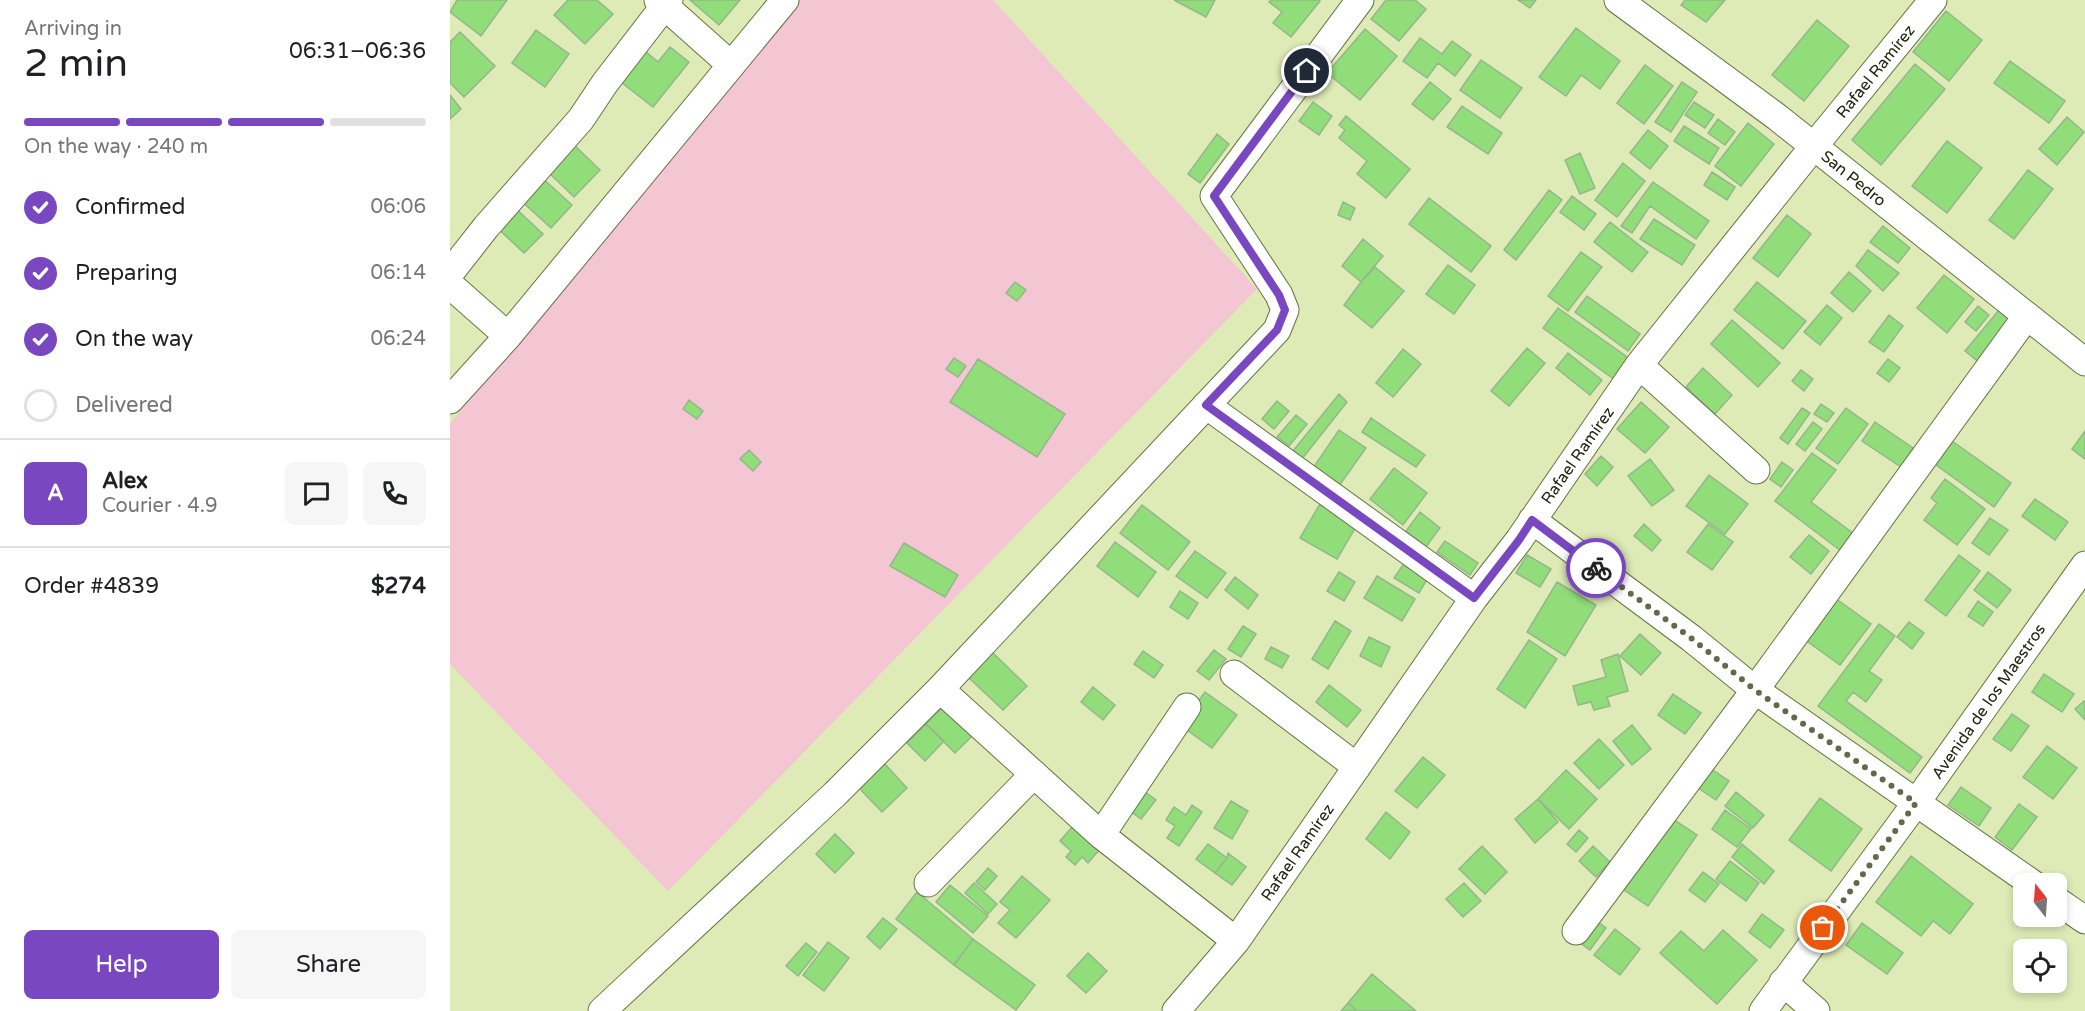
<!DOCTYPE html>
<meta charset="utf-8">
<style>
:root{--surface:#fff;--page:#f6f6f6;--text:#202124;--muted:#757577;--line:#e0e0e0;--accent:#7948c0}
body{margin:0;font-family:"Varela Round",sans-serif;background:var(--page);color:var(--text);height:100vh;display:flex;flex-direction:column;font-size:22px;white-space:nowrap}
*{box-sizing:border-box;margin:0}
p{font-size:20px;color:var(--muted)}
.icon{flex:none;width:33px;height:33px;fill:none;stroke:currentColor;stroke-width:2;stroke-linecap:round;stroke-linejoin:round}
.map{position:relative;flex:1;overflow:hidden}
.panel{display:flex;flex-direction:column;background:var(--surface);width:450px}
.panel>*{flex:none}
.needle{width:39px;rotate:343deg}
.tools{position:absolute;left:1563px;top:873px;display:grid;gap:12px}
.tools a{display:grid;place-items:center;width:54px;height:54px;border-radius:9px;background:var(--surface);box-shadow:0 3px 9px #0003;font-size:30px}
.pin{position:absolute;display:grid;place-items:center;width:51px;height:51px;color:#fff;margin:-26px;border:3px solid #fff;border-radius:50%;box-shadow:0 2px 6px #0007}
.courier{position:absolute;display:grid;place-items:center;width:60px;height:60px;margin:-30px;border:4px solid #7948c0;border-radius:50%;background:#fff;color:#222;box-shadow:0 2px 8px #0007}
.headline em{font-style:normal;font-weight:600}
.headline div{display:flex;flex-direction:column-reverse}
.headline{display:flex;align-items:center;justify-content:space-between;height:102px;padding:0 24px}
h1{font-size:39px;font-weight:600;line-height:45px}
.bar{display:grid;grid-template-columns:repeat(4,1fr);gap:9px 6px;align-content:center;height:72px;padding:0 24px}
.bar i{height:8px;border-radius:4px;background:var(--line)}
.bar .on{background:var(--accent)}
.bar p{grid-column:span 4}
.line{display:flex;align-items:center;gap:15px;padding:0 24px;border-top:2px solid var(--line)}
.line div{flex:1}
.round{display:grid;place-items:center;flex:none;width:63px;height:63px;border-radius:9px;background:var(--page)}
ol{padding:0 24px;list-style:none}
li{display:flex;align-items:center;gap:18px;height:66px}
li p{margin-inline-start:auto}
li .icon{padding:6px;border-radius:50%;background:var(--accent);color:#fff;stroke-width:4}
li:last-child{color:var(--muted)}
li i{width:33px;height:33px;border:3px solid var(--line);border-radius:50%}
.button{display:flex;gap:12px;margin-top:auto;padding:12px 24px}
.button a{flex:1;height:69px;border-radius:9px;background:var(--accent);color:#fff;font-size:24px;font-weight:600;line-height:69px;text-align:center}
.button a+a{background:var(--page);color:var(--text)}
main{display:flex;flex:1;min-height:0}
.map>svg:first-child{display:block}
.green{fill:#f4c5d2}
.building{fill:#90dd7a;stroke:#95b68c;stroke-width:1.5}
.lines{fill:none;stroke-linecap:round;stroke-linejoin:round}
.minor-casing{stroke:#687343;stroke-width:29}
.minor{stroke:#fff;stroke-width:27}
.done{stroke:#626a4a;stroke-width:6;stroke-dasharray:0 10.8}
.route{stroke:#7948c0;stroke-width:8}
.labels{text-anchor:middle;stroke-width:5;stroke-linejoin:round;paint-order:stroke}
.street-label{font-size:16px;fill:#202410;stroke:#fff}
</style>
<main>
<section class="panel">
<div class="headline"><div><h1>2 min</h1><p>Arriving in</p></div><em>06:31–06:36</em></div>
<div class="bar"><i class="on"></i><i class="on"></i><i class="on"></i><i></i><p>On the way · 240 m</p></div>
<ol>
<li><svg class="icon" aria-label="check" viewBox="0 0 24 24"><path d="M5 12l5 5 9-10"/></svg>Confirmed<p>06:06</p></li>
<li><svg class="icon" aria-label="check" viewBox="0 0 24 24"><path d="M5 12l5 5 9-10"/></svg>Preparing<p>06:14</p></li>
<li><svg class="icon" aria-label="check" viewBox="0 0 24 24"><path d="M5 12l5 5 9-10"/></svg>On the way<p>06:24</p></li>
<li><i></i>Delivered</li>
</ol>
<div class="line" style="height:108px"><b class="round" style="background:var(--accent);color:#fff">A</b><div><b>Alex</b><p>Courier · 4.9</p></div><a class="round"><svg class="icon" aria-label="chat" viewBox="0 0 24 24"><path d="M4 5h16v11H9l-5 4z"/></svg></a><a class="round"><svg class="icon" aria-label="phone" viewBox="0 0 24 24"><path d="M5 4h4l2 5-3 2q2 4 5 5l2-3 5 2v4C11 20 4 13 5 4z"/></svg></a></div>
<div class="line" style="height:78px"><div>Order #4839</div><b>$274</b></div>
<div class="button"><a>Help</a><a>Share</a></div>
</section>
<div class="map">
<svg width="1635" height="1011" viewBox="0 0 1635 1011">
<rect width="100%" height="100%" fill="#deebb6"/>
<path class="green" d="M340,0H543L807,289L218,891L0,664V424Z"/>
<path class="building" d="M7,0H57L31,36L0,12Z
M118,0H147L163,14L135,44L104,15Z
M240,0H290L269,25Z
M724,0H765L756,17Z
M821,0H869L870,1L841,37L823,23L832,12L819,2Z
M936,0H965L976,9L949,41L921,19Z
M1068,0H1086L1080,8Z
M1235,0H1275L1256,22L1231,5Z
M1496,11L1532,40L1499,81L1463,52Z
M1367,20L1399,46L1354,101L1322,75Z
M1126,28L1170,61L1150,89L1131,75L1116,96L1089,77Z
M915,29L947,56L910,100L877,73Z
M86,30L119,54L95,87L62,63Z
M10,32L45,66L14,97L0,83V42Z
M970,38L992,54L1002,41L1021,55L1005,76L988,63L977,78L953,61Z
M188,45L208,62L220,47L239,62L203,107L163,76Z
M1031,60L1072,88L1050,118L1010,90Z
M1560,61L1615,101L1599,123L1544,83Z
M1465,64L1495,89L1431,165L1402,140Z
M1195,65L1223,86L1194,124L1167,103Z
M980,82L1001,99L983,120L962,104Z
M1232,82L1247,92L1221,132L1205,122Z
M0,95L11,109L0,119Z
M863,102L882,116L869,135L849,121Z
M1244,102L1264,115L1255,128L1235,115Z
M1012,106L1052,133L1038,154L997,127Z
M896,116L960,169L936,198L907,174L917,161L889,138L895,130L889,125Z
M1617,117L1634,132L1607,165L1589,149Z
M1268,119L1285,132L1275,145L1258,133Z
M1298,123L1324,144L1291,186L1265,166Z
M1234,126L1269,148L1259,164L1224,141Z
M1198,130L1218,146L1200,169L1180,153Z
M767,134L779,144L750,183L738,174Z
M1497,141L1532,168L1497,213L1462,186Z
M121,142L150,170L124,197L95,169Z
M1130,153L1145,188L1130,194L1115,160Z
M1173,163L1195,181L1167,217L1145,200Z
M1578,170L1603,189L1564,239L1539,220Z
M1262,172L1285,187L1277,200L1254,185Z
M89,175L122,205L101,228L68,198Z
M1203,182L1259,221L1246,239L1200,206L1182,233L1171,226Z
M1099,190L1112,200L1066,260L1054,250Z
M1122,196L1146,214L1134,230L1110,212Z
M979,198L1041,246L1021,272L959,224Z
M893,202L905,208L900,220L888,215Z
M61,204L93,234L74,253L42,223Z
M1337,215L1361,234L1328,277L1303,258Z
M1204,219L1245,245L1232,265L1190,239Z
M1160,222L1198,252L1182,272L1144,242Z
M1433,226L1460,248L1448,263L1420,242Z
M913,239L933,256L911,282L892,266Z
M1418,250L1449,273L1433,291L1406,266Z
M1131,252L1152,267L1118,311L1098,296Z
M998,265L1025,285L1004,314L976,294Z
M925,267L954,291L922,328L894,305L911,282Z
M1399,272L1421,291L1403,312L1381,293Z
M1494,275L1524,299L1497,333L1467,308Z
M565,282L576,290L567,301L556,293Z
M1307,282L1356,321L1333,349L1284,310Z
M1137,296L1190,334L1178,351L1125,312Z
M1377,305L1392,318L1370,345L1354,332Z
M1528,306L1539,315L1526,331L1515,322Z
M1108,308L1180,359L1165,380L1093,328Z
M1549,310L1565,323L1531,364L1515,351Z
M1439,315L1453,326L1434,352L1419,342Z
M1282,320L1330,363L1308,387L1261,344Z
M1077,348L1095,363L1059,406L1041,391Z
M953,349L971,364L943,397L926,383Z
M1118,353L1152,380L1140,395L1106,368Z
M504,358L516,366L508,377L496,369Z
M528,359L615,414L587,457L500,402Z
M1438,359L1450,368L1439,382L1427,373Z
M1253,368L1282,395L1265,414L1236,387Z
M1351,370L1363,379L1354,391L1342,381Z
M889,394L897,402L852,459L843,451Z
M239,400L253,411L247,419L233,409Z
M827,401L839,411L824,429L812,419Z
M1191,402L1219,427L1195,453L1167,429Z
M1371,404L1384,413L1377,422L1364,414Z
M1352,408L1360,413L1338,444L1330,438Z
M1396,408L1418,424L1388,464L1366,448Z
M846,415L857,424L839,446L827,437Z
M921,418L975,455L966,467L912,432Z
M1363,422L1372,429L1355,451L1346,444Z
M1425,422L1463,448L1451,467L1412,441Z
M889,430L916,448L889,486L863,468Z
M1635,431V459L1622,449Z
M1495,436L1561,483L1544,507L1478,459Z
M299,450L311,462L303,471L290,459Z
M1362,453L1386,470L1361,502L1404,534L1391,551L1325,501Z
M1151,456L1163,467L1147,486L1135,474Z
M1200,459L1224,490L1202,506L1178,476Z
M1332,462L1343,470L1331,487L1320,479Z
M944,468L977,493L953,525L920,499Z
M1259,475L1298,504L1275,534L1236,506Z
M1495,479L1535,509L1507,545L1474,520L1487,503L1481,498Z
M1585,499L1618,522L1605,540L1572,516Z
M870,504L907,525L887,559L850,538Z
M692,505L740,542L718,570L670,533Z
M970,512L990,528L976,547L956,531Z
M1540,518L1558,530L1539,555L1522,543Z
M1194,524L1211,540L1202,551L1184,536Z
M1258,524L1283,542L1262,570L1237,552Z
M1359,535L1379,551L1361,574L1340,557Z
M995,541L1028,563L1020,575L987,552Z
M665,542L706,572L688,597L647,566Z
M454,543L508,575L495,597L440,566Z
M745,551L776,573L757,598L726,576Z
M1077,555L1101,569L1090,587L1066,573Z
M1509,555L1530,571L1496,616L1475,600Z
M955,562L979,576L969,593L944,578Z
M889,572L905,582L894,601L877,591Z
M1538,572L1561,590L1547,608L1524,590Z
M927,576L965,599L952,621L914,598Z
M785,577L808,595L798,609L775,590Z
M1107,582L1146,605L1115,656L1077,632Z
M730,591L748,603L738,619L720,607Z
M1385,598L1421,624L1390,665L1354,639Z
M1528,601L1543,612L1533,626L1518,616Z
M885,621L901,631L878,669L862,659Z
M1459,622L1474,633L1462,649L1447,637Z
M1429,624L1445,636L1419,671L1432,680L1416,702L1403,692L1396,701L1472,757L1460,773L1368,706Z
M793,626L806,634L791,657L778,649Z
M1190,634L1211,653L1191,675L1170,656Z
M919,637L940,647L931,667L910,656Z
M1079,640L1107,659L1075,708L1047,689Z
M821,647L839,656L832,668L815,659Z
M764,650L776,659L759,680L747,671Z
M693,651L713,665L704,678L684,664Z
M542,652L577,686L553,710L518,677Z
M1168,654L1178,691L1157,697L1160,706L1144,710L1141,702L1128,705L1123,686L1156,677L1151,660Z
M1594,674L1624,694L1612,712L1582,692Z
M879,685L911,710L897,727L866,702Z
M643,687L665,705L653,720L631,702Z
M755,692L787,715L762,748L730,725Z
M1223,694L1251,713L1235,734L1208,715Z
M1634,701L1635,702V720L1625,709Z
M497,702L526,732L505,753L476,724Z
M1562,714L1579,726L1561,751L1543,739Z
M476,724L494,741L475,761L457,743Z
M1182,725L1201,749L1182,765L1163,741Z
M1149,739L1174,765L1149,789L1124,763Z
M1597,746L1627,768L1603,799L1573,777Z
M973,757L995,775L967,808L945,791Z
M434,763L457,788L432,812L409,788Z
M1254,764L1279,781L1266,800L1241,783Z
M1116,770L1147,799L1119,829L1088,799Z
M1511,787L1541,808L1529,826L1498,805Z
M691,789L706,800L691,819L676,808Z
M1286,792L1314,815L1303,828L1275,806Z
M1370,798L1412,829L1381,871L1339,840Z
M1088,799L1108,822L1085,843L1065,819Z
M781,801L798,811L782,839L764,828Z
M1569,804L1587,817L1562,850L1545,837Z
M742,805L752,812L729,846L717,838L725,826L716,820L724,807L736,815Z
M1275,810L1301,829L1287,847L1262,829Z
M936,812L960,832L940,859L916,839Z
M1217,815L1247,835L1198,906L1168,886Z
M623,826L650,849L638,863L632,857L625,865L616,857L621,851L610,841Z
M1129,830L1138,838L1126,852L1117,844Z
M385,834L404,853L385,873L366,854Z
M758,844L777,858L765,873L746,859Z
M1292,844L1324,871L1314,884L1282,857Z
M1032,846L1057,872L1035,894L1009,869Z
M1143,846L1160,862L1146,877L1129,861Z
M778,853L796,867L782,885L765,873L777,858Z
M1461,856L1523,904L1500,934L1483,921L1471,936L1426,902Z
M1280,861L1309,883L1296,901L1266,879Z
M538,868L547,876L535,890L526,882Z
M1253,872L1269,884L1255,902L1239,890Z
M572,876L600,900L566,938L548,923L560,910L550,902Z
M524,883L547,904L538,914L515,893Z
M1014,883L1031,901L1013,917L996,899Z
M500,885L538,916L523,933L486,902Z
M467,892L523,939L504,965L446,919Z
M1312,914L1334,930L1320,948L1299,932Z
M1140,916L1156,928L1140,950L1123,938Z
M433,918L447,929L430,949L417,937Z
M1412,923L1453,953L1437,974L1396,945Z
M1165,929L1190,949L1170,975L1144,955Z
M1273,930L1307,960L1267,1004L1210,953L1231,931L1254,951Z
M523,939L585,985L566,1010L504,965Z
M378,942L399,958L374,991L353,975Z
M356,943L367,952L348,976L336,966Z
M638,953L657,971L636,993L617,976Z
M922,974L966,1011H907L898,1003Z
M898,1003L907,1011H891Z"/>
<g class="lines">
<g class="minor-casing">
<path id="minor" d="M208,0L281,65
M1168,0L1327,117L1635,362
M0,273L36,227L131,119L155,83L219,0
M0,285L58,336
M1189,365L1306,470
M0,400L58,336L335,0
M756,405L1024,598
M1082,520L1241,638L1305,690L1583,884
M784,674L907,767
M490,689L827,330L835,310L829,295L764,196L910,0
M651,835L737,707
M478,883L584,774
M1606,900L1635,920
M1126,931L1305,690L1576,317
M1333,982L1366,1011
M152,1011L385,794L490,689L651,835L786,941
M726,1011L786,941L1024,598L1069,540L1189,365L1364,146L1483,0
M1313,1011L1466,803L1635,565"/>
</g>
<use href="#minor" class="minor"/>
</g>
<g class="lines">
<path class="done" d="M1146,568L1241,638L1305,690L1466,803L1373,928"/>
<path class="route" d="M857,71L764,196L829,295L835,310L827,330L756,405L1024,598L1069,540L1082,520L1146,568"/>
</g>
<g class="labels">
<g class="street-label">
<text transform="translate(1425 71) rotate(-51)" y="6">Rafael Ramírez</text>
<text transform="translate(1404 178) rotate(39)" y="6">San Pedro</text>
<text transform="translate(1127 455) rotate(-55)" y="6">Rafael Ramírez</text>
<text transform="translate(1538 701) rotate(-55)" y="6">Avenida de los Maestros</text>
<text transform="translate(847 852) rotate(-55)" y="6">Rafael Ramírez</text>
</g>
</g>
</svg>
<div class="tools">
<a><svg class="needle" viewBox="-14 -14 28 28"><path d="M0-13l5 13h-10z" fill="#e53935"/><path d="M0 13l5-13h-10z" fill="#757577"/></svg></a>
<a><svg class="icon" aria-label="locate" viewBox="0 0 24 24"><circle cx="12" cy="12" r="6"/><path d="M12 2v4M12 18v4M2 12h4M18 12h4"/></svg></a>
</div>
<div class="pin" style="left:1373px;top:928px;background:#ea580c"><svg class="icon" aria-label="bag" viewBox="0 0 24 24"><path d="M5 8h14l-1 12H6zM9 8a3 3 0 0 1 6 0"/></svg></div>
<div class="pin" style="left:857px;top:71px;background:#1f2937"><svg class="icon" aria-label="home" viewBox="0 0 24 24"><path d="M3 11l9-7 9 7M6 9v11h12V9"/></svg></div>
<div class="courier" style="left:1146px;top:568px"><svg class="icon" aria-label="bike" viewBox="0 0 24 24"><circle cx="6" cy="16" r="4"/><circle cx="18" cy="16" r="4"/><path d="M6 16l4-8h5l3 8M10 8l3 8H6M13 5h3"/></svg></div>
</div>
</main>
